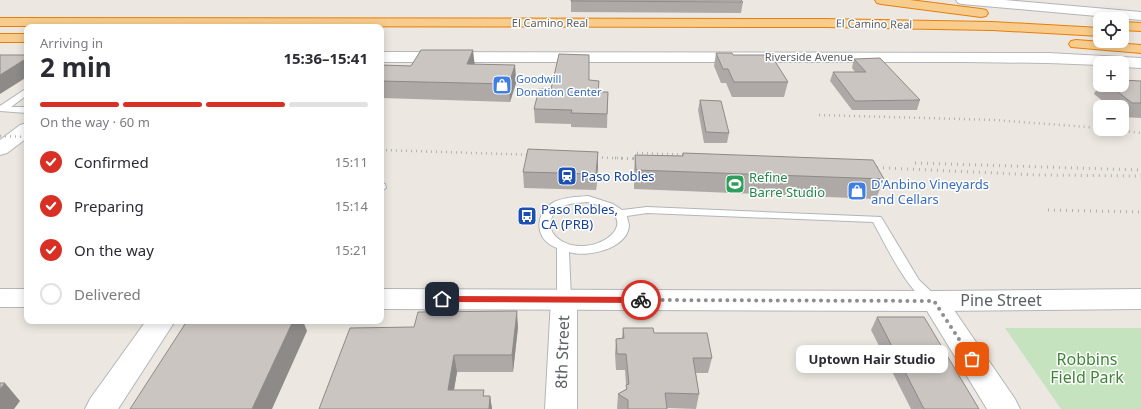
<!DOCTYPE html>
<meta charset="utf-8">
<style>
:root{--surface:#fff;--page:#f7f7f7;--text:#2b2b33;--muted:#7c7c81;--line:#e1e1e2;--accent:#d93025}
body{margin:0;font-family:"Noto Sans",sans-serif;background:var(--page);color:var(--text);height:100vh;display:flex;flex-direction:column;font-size:15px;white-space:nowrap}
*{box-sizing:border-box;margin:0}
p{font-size:13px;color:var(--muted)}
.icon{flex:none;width:22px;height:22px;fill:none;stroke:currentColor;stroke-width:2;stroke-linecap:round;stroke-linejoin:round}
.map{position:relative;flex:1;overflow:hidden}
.side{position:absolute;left:24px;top:24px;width:360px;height:300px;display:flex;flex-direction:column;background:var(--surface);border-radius:8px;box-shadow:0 2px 10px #0003}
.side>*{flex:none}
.buttons{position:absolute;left:1093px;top:12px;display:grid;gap:8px}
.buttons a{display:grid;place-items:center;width:36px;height:36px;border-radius:8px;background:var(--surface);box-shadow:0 2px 10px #0003;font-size:20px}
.pin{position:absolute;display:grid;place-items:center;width:34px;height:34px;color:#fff;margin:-17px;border-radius:8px;box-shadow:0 2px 6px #0006}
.courier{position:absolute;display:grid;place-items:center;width:40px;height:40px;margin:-20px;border:3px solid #d93025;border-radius:50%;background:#fff;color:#222;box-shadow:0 1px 5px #0007}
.bubble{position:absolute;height:28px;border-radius:8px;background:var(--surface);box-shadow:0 2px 10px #0003;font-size:13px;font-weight:700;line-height:28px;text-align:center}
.summary em{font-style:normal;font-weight:700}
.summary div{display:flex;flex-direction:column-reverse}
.summary{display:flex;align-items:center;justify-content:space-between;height:68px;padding:0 16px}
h1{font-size:26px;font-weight:700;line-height:30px}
.bar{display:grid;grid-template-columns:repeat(4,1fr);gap:6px 4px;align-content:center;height:48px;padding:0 16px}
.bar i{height:5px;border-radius:3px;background:var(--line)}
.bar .selected{background:var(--accent)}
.bar p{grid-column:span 4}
ol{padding:0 16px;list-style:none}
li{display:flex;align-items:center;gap:12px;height:44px}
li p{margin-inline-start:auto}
li .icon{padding:4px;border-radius:50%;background:var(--accent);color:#fff;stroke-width:4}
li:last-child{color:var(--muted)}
li i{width:22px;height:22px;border:2px solid var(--line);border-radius:50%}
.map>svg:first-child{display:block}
.green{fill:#c4e3be}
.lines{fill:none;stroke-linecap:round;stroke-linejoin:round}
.service-casing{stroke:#b2b5b9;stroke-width:2}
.minor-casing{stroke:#b2b5b9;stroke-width:2}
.tertiary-casing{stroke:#b2b5b9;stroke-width:2}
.secondary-casing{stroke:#b3b7bb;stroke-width:2}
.motorway-casing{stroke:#e57f09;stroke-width:2}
.service{fill:#fff;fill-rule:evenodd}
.minor{fill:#fff;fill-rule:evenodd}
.tertiary{fill:#fff;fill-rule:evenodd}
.secondary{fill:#fff;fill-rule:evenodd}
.motorway{fill:#f8cc8c;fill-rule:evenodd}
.rail-far1{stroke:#b0b1b2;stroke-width:2.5;stroke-dasharray:1 4;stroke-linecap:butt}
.rail{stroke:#b0b1b2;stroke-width:3;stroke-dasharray:1 5;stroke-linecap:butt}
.wall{fill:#aea9a6}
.shaded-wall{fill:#8d8a87}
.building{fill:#cac5c1;stroke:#8d8a87}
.route{fill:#d93025}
.done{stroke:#8d8f8e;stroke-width:4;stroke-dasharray:0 7.2}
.labels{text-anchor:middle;stroke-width:3;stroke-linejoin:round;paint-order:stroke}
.far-street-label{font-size:11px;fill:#5a5f62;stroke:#fff}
.far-shop-label{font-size:11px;fill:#366cbe;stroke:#fff;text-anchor:start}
.transit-label{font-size:13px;fill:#164399;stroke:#fff;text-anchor:start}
.leisure-label{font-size:13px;fill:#27864d;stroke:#fff;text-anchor:start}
.shop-label{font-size:13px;fill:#366cbe;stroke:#fff;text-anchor:start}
.near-street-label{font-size:16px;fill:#5a5f62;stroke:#fff}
.near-park-label{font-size:16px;fill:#408338;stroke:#fff}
</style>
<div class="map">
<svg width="1141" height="409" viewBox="0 0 1141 409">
<rect width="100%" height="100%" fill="#ece8e1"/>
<path class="green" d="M1005,328H1141V409H1061Z"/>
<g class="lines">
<g class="service-casing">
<path id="service" d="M27,88V95L11,107H27V113L0,111V106Z
M381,183L385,184L386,188L381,191Z
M588,196L613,204L622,210L647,207L881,217L919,280L940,300L938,303C915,310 883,239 873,222L647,213L627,216C627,219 629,223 629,226C627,249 587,258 569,252L571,300L569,303L564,305L559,303L557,300V248C534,240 534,213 554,202C565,197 576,197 588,196ZM587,202C593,204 600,205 605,208C641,226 590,260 560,240C544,229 549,212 566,205C572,203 580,203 587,202Z"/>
</g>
<g class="minor-casing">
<path id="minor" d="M956,0H1005L1141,12V20L962,4L958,3Z
M564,290L573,293L577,300V409H545L551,300L555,293Z
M934,291L943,294L1015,399L1020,409H987L921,301L925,294Z
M146,321H175L118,409H85L90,399Z"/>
</g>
<g class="tertiary-casing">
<path id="tertiary" d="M27,123V138L7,153L0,155V140L20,125Z
M0,289H27V307H0Z
M381,289L934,291L1141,289V309L934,311L381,309Z"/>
</g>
<g class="secondary-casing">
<path id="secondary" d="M381,52L1048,53L1141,58V68L1122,67V63H1100V65L1048,63L965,62H381Z"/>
</g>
<g class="motorway-casing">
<path id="motorway" d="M875,0H910L981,9L986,10L988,13L986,16L981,17L881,4L877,3Z
M0,18L824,19L992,22L1100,28V36L992,30L824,27L0,26Z
M1122,22L1141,23V31L1122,30Z
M0,34H27V42H0Z
M1076,40L1141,45V53L1071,47L1069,44L1071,41Z"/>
</g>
<use href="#service" class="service"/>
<use href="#minor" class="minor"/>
<use href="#tertiary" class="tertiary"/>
<use href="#secondary" class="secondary"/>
<use href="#motorway" class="motorway"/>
<path class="rail-far1" d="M819,115L995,120L1100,128
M1109,129L1141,133
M0,136L27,137
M381,150L537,155
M637,153L693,155
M587,157L644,159"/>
<path class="rail" d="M615,158L645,159
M915,163L1141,170
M865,167L1038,175L1141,176
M1048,210L1141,212"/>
</g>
<path class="wall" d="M571,0L743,2L741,13L571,12Z
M716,53L733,55L788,82L784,97H732L726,83H721L714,66Z
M854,59L920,100L917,110H852L830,81L833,72H855L852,68Z
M381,65L411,66L474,65H515L516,83L510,102L381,98Z
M589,80L599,92H608L607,128L571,127V124L535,123L534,109L551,89Z
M1141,81V118L1123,117L1122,116V107H1110L1094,94L1100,83V85H1122Z
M700,100L729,133L727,143H704L698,110Z
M598,152L596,190L524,188L523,172Z
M683,153L884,179L876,199L634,189V174L635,155L682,156Z
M877,317L979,409H911L871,330Z
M518,327L513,372H457L454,390L485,396H490L492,409H319Z
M623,328L654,333L712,358L708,373H696L699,394L696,409L667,408V409H617L618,394L626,389V385L625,370H616L615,354L616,339L622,338Z"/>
<path class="shaded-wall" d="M473,50L475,67L467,64Z
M27,58V77L0,94V75Z
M515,65L516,83L510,102L509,84Z
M598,152V168L596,190V174Z
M517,311L518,327L513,372L512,355Z
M293,321H303L307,331L272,409H252Z
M454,355L457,372L451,407L448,390Z
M5,383L20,401L14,409H0V389Z
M490,396L492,409H489Z"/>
<path class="building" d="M571,0H741L743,2L571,1Z
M421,50H473L467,64L515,65L509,84L381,81V65L411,66Z
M716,53H732L733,55H771L788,82H734L728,69H723Z
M559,54L589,55V80L599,81L598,92H608L607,114L571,113L572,110L534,109L539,89H551Z
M0,55H27V58L0,75Z
M880,58L920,100L855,101L833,72H866L854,59Z
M1122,80L1141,81V103H1132L1109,85H1122Z
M700,100L721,101L729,133L706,132Z
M528,149L598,152L596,174L523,172Z
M683,153L873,160L884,179L636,170L635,155L683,156Z
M517,311L512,355H454L448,390H484L483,396H490L489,409H319L350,328L414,327L418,312Z
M877,317H924L979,409H924Z
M187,321H293L252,409H130Z
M623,328H653L654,333H707L712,358H693L699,394L665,393L667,409H628V400L618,394L627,389L626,385L629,384L626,354H617L616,339L624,338Z
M0,383H5L0,389Z"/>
<path class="route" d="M442,296L641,297L645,300L641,303L442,302L438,299Z"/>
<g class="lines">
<path class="done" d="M641,300L934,301L972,359"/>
</g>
<defs>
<g id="shop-square" transform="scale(1)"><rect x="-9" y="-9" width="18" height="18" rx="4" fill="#3f7fe0" stroke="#fff"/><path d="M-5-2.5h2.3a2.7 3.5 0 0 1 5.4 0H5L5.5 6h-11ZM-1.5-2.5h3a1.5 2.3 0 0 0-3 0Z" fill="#fff"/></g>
<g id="station-square" transform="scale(1)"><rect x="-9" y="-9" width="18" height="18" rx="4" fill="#1a4fb4" stroke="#fff"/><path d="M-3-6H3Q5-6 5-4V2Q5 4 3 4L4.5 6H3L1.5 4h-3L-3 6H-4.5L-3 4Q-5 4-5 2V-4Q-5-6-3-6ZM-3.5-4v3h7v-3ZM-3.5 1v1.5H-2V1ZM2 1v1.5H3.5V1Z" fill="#fff"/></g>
<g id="stadium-square" transform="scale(1)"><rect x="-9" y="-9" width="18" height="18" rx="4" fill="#2e9e5b" stroke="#fff"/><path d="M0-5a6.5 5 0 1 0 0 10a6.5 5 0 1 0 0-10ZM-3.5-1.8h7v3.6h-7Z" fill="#fff"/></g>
<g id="bus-square" transform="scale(1)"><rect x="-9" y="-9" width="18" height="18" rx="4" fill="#1a4fb4" stroke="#fff"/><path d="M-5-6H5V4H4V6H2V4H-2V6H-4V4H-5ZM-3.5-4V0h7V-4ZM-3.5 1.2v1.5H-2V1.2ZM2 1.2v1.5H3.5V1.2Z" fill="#fff"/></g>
</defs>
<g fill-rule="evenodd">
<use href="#shop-square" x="502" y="85"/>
<use href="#station-square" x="567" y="176"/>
<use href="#stadium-square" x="735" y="184"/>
<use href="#shop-square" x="857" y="191"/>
<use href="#bus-square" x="527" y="216"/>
</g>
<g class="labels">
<g class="far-street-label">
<text x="550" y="27">El Camino Real</text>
<text transform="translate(874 24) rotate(1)" y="4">El Camino Real</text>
<text x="809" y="61">Riverside Avenue</text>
</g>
<g class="far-shop-label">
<text x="516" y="83">Goodwill<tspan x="516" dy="13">Donation Center</tspan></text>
</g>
<g class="transit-label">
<text x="581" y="181">Paso Robles</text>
<text x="541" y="214">Paso Robles,<tspan x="541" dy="15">CA (PRB)</tspan></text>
</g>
<g class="leisure-label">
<text x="749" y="182">Refine<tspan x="749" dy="15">Barre Studio</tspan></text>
</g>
<g class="shop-label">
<text x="871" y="189">D'Anbino Vineyards<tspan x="871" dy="15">and Cellars</tspan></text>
</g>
<g class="near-street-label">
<text x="1001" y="306">Pine Street</text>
<text transform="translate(562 352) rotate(-88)" y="6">8th Street</text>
</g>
<g class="near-park-label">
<text x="1087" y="365">Robbins<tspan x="1087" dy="18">Field Park</tspan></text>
</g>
</g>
</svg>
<div class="buttons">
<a><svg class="icon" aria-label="locate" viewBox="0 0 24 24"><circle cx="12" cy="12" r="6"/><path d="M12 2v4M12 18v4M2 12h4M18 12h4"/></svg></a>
<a>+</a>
<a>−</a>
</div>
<div class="pin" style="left:972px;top:359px;background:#ea580c"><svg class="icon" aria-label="bag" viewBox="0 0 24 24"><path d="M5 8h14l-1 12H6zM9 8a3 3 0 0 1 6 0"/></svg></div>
<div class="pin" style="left:442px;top:299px;background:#1f2937"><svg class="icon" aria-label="home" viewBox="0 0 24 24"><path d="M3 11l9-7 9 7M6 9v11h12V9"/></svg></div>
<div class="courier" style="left:641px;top:300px"><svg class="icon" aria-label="bike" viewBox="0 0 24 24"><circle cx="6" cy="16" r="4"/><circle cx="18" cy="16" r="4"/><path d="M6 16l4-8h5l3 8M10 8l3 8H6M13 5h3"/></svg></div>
<div class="bubble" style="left:796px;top:345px;width:152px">Uptown Hair Studio</div>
<section class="side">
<div class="summary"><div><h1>2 min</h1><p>Arriving in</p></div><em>15:36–15:41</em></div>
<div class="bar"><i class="selected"></i><i class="selected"></i><i class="selected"></i><i></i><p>On the way · 60 m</p></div>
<ol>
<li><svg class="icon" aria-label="check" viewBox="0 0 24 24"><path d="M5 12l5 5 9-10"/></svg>Confirmed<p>15:11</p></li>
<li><svg class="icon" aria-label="check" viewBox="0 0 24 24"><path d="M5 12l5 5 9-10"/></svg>Preparing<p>15:14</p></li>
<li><svg class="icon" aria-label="check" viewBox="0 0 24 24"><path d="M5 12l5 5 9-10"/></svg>On the way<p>15:21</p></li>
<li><i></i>Delivered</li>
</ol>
</section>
</div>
